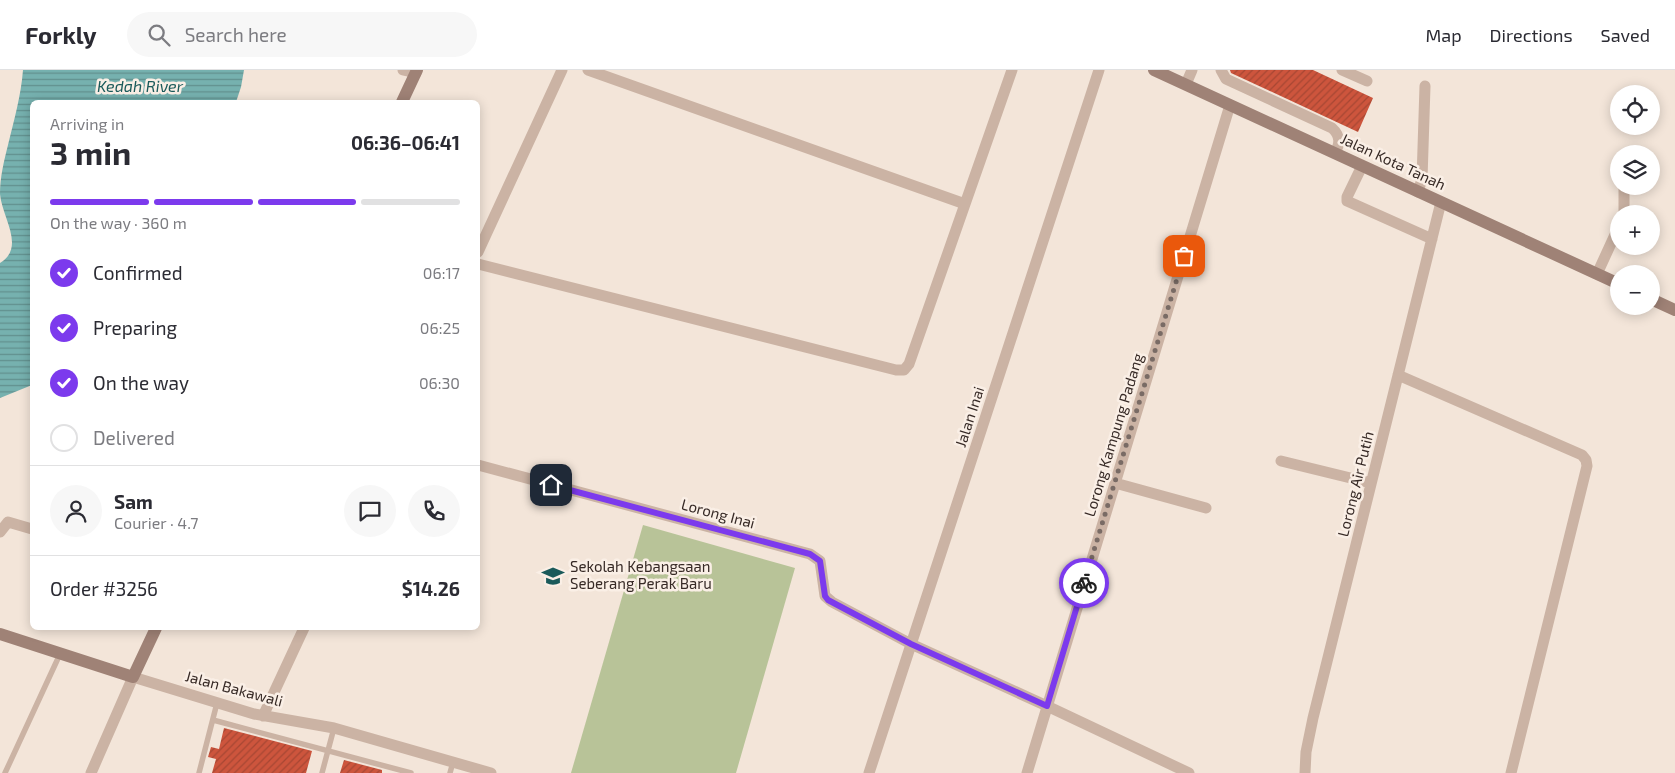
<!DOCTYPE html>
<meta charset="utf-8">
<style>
:root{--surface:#fff;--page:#f7f7f7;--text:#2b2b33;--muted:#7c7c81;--line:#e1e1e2;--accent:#7c3aed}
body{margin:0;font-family:"Exo 2",sans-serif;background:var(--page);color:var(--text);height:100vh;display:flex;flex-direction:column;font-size:19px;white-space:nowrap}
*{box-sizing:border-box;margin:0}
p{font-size:16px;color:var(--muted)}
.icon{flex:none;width:28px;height:28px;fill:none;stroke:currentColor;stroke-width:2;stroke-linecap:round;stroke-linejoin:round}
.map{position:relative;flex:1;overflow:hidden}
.sheet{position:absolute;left:30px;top:30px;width:450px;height:530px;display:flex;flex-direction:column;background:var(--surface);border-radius:8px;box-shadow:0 2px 12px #0003}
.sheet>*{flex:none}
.fabs{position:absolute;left:1610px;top:15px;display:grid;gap:10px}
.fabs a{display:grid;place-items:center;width:50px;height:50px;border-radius:50%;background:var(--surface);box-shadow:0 2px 12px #0003;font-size:25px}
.pin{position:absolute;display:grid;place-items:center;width:42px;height:42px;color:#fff;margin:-21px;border-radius:10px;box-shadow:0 2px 8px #0006}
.courier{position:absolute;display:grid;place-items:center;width:50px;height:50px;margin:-25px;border:4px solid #7c3aed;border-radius:50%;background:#fff;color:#222;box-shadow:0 1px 6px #0007}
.headline em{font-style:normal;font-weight:700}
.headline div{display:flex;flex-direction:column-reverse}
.headline{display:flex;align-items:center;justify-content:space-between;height:85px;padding:0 20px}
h1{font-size:32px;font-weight:700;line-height:38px}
.bar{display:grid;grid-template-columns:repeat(4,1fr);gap:8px 5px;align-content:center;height:60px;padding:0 20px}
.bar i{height:6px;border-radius:4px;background:var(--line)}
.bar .on{background:var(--accent)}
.bar p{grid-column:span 4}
.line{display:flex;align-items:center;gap:12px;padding:0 20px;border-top:1px solid var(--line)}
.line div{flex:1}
.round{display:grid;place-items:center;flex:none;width:52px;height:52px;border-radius:26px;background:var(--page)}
ol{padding:0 20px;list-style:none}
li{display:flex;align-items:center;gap:15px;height:55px}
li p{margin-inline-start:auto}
li .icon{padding:5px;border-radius:50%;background:var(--accent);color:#fff;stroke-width:4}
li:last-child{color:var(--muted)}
li i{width:28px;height:28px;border:2px solid var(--line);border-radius:50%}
header{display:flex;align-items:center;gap:30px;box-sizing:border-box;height:70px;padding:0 25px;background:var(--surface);border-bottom:1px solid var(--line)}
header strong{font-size:24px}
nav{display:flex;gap:28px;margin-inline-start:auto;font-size:18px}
.search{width:350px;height:45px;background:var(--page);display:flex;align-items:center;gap:12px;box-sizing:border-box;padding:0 18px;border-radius:28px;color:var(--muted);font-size:19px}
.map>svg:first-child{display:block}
.green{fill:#b8c398}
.water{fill:url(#water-rules)}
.building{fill:url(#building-hatch)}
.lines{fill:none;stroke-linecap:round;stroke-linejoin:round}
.lane{stroke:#cbb3a4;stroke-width:5.5}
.street{stroke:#cbb3a4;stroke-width:11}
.secondary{stroke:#9f8276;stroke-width:12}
.done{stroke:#796b65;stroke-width:5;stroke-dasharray:0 9}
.route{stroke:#7c3aed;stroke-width:6}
.labels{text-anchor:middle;stroke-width:5;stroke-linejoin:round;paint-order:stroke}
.street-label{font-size:15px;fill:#372a26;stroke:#faefe6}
.poi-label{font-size:15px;fill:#372a26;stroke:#faefe6;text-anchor:start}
.water-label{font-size:16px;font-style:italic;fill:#1a5a5a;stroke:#faefe6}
</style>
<header>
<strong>Forkly</strong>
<div class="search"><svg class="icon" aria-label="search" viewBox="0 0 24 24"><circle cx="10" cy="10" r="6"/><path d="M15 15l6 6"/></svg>Search here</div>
<nav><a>Map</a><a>Directions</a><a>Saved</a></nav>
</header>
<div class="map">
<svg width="1675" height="703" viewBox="0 0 1675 703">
<defs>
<pattern id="water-rules" width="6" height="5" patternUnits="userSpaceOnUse" patternTransform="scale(1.25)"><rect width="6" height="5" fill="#76b1af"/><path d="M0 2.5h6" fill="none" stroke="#62908e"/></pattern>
<pattern id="building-hatch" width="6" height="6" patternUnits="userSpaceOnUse" patternTransform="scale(1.25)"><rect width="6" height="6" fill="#cd553d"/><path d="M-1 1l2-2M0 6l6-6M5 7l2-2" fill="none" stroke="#a74733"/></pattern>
</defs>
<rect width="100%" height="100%" fill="#f3e5d9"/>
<path class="green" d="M643,455L795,498L736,703H571Z"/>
<path class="water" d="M23,0H244L241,17L236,32H32V315L0,328V193C26,177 2,148 0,124C0,107 4,91 8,75C14,50 21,26 23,0Z"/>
<path class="building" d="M1230,0H1313L1373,28L1358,62L1231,3Z
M224,658L312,681L306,703H212L216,689L208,687L211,677L219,679Z
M344,690L382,700V703H340Z"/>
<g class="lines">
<path class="lane" d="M213,650L411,703
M5,703L60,584
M199,703L217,633
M322,703L334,658
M450,703L453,692"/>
<path class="street" d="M403,0L416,3
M588,0L965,134
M1221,0L1226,9L1332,58C1341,66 1340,74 1335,83
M1342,0L1367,11
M1186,14L1192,0
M1362,96L1347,127V131L1432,169
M1418,122L1422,109L1425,16
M1624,144V116
M478,182L562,0
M478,194L896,300H904L909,294L1012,0
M1597,204L1619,156
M1398,305L1582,385L1586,390L1587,396L1511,703
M1281,391L1371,413
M478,395L810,484L820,491L825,526L832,532L911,574L1047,636L1189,703
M1115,413L1206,438
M0,462L8,452L32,459
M263,646L304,558
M91,703L133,607L254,644L334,658L491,703
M869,703L1099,0
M1027,703L1230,35
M1305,703L1306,682L1313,648L1441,132"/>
<path class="secondary" d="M1154,0L1619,214
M402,32L417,0
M1651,229L1675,240
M0,564L133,607L156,558"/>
</g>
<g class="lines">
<path class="done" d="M1084,513L1184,186"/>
<path class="route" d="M551,415L810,484L820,491L825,526L828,530L911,574L1047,636L1084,513"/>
</g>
<defs>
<g id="school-bare" transform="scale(1.725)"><path d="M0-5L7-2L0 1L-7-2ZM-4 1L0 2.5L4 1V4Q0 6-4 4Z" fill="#1a5a5a" stroke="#faefe6" stroke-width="2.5" paint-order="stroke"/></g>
</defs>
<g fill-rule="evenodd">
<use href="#school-bare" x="553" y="506"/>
</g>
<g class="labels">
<g class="street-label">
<text transform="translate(1393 92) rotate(25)" y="5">Jalan Kota Tanah</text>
<text transform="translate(970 347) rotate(-72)" y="5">Jalan Inai</text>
<text transform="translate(1114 365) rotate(-73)" y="5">Lorong Kampung Padang</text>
<text transform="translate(1356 414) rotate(-76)" y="5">Lorong Air Putih</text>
<text transform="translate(718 444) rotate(15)" y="5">Lorong Inai</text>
<text transform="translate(234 619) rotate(15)" y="5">Jalan Bakawali</text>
</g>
<g class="poi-label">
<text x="570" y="502">Sekolah Kebangsaan<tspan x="570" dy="17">Seberang Perak Baru</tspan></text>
</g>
<g class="water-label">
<text x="140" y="22">Kedah River</text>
</g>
</g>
</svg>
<div class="fabs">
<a><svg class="icon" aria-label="locate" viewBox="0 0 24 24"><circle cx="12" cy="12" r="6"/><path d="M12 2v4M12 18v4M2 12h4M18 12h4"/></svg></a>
<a><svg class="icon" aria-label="layers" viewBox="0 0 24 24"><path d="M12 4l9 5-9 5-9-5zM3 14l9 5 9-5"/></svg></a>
<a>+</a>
<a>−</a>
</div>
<div class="pin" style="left:1184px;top:186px;background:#ea580c"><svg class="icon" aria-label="bag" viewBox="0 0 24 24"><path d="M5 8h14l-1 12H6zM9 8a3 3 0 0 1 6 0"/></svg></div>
<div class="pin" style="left:551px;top:415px;background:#1f2937"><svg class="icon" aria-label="home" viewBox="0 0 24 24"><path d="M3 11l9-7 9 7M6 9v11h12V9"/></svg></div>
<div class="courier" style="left:1084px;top:513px"><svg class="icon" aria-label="bike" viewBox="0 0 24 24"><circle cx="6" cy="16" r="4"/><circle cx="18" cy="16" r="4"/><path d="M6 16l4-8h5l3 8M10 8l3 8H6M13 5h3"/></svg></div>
<section class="sheet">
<div class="headline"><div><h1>3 min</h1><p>Arriving in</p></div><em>06:36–06:41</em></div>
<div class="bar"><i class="on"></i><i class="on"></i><i class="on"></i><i></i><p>On the way · 360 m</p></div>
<ol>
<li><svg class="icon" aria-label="check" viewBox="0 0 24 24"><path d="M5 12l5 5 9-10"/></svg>Confirmed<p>06:17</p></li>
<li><svg class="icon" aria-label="check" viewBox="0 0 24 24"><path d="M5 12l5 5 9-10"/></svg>Preparing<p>06:25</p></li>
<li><svg class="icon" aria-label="check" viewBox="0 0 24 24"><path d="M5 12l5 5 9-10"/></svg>On the way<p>06:30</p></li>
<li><i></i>Delivered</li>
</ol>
<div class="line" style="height:90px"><a class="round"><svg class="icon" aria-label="person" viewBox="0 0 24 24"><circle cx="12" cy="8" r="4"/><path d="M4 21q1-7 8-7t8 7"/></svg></a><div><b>Sam</b><p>Courier · 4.7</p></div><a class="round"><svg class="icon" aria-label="chat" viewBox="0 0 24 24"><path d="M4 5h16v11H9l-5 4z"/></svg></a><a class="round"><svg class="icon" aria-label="phone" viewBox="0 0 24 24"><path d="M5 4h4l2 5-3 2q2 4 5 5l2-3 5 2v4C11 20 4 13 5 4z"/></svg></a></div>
<div class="line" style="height:65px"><div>Order #3256</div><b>$14.26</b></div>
</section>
</div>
